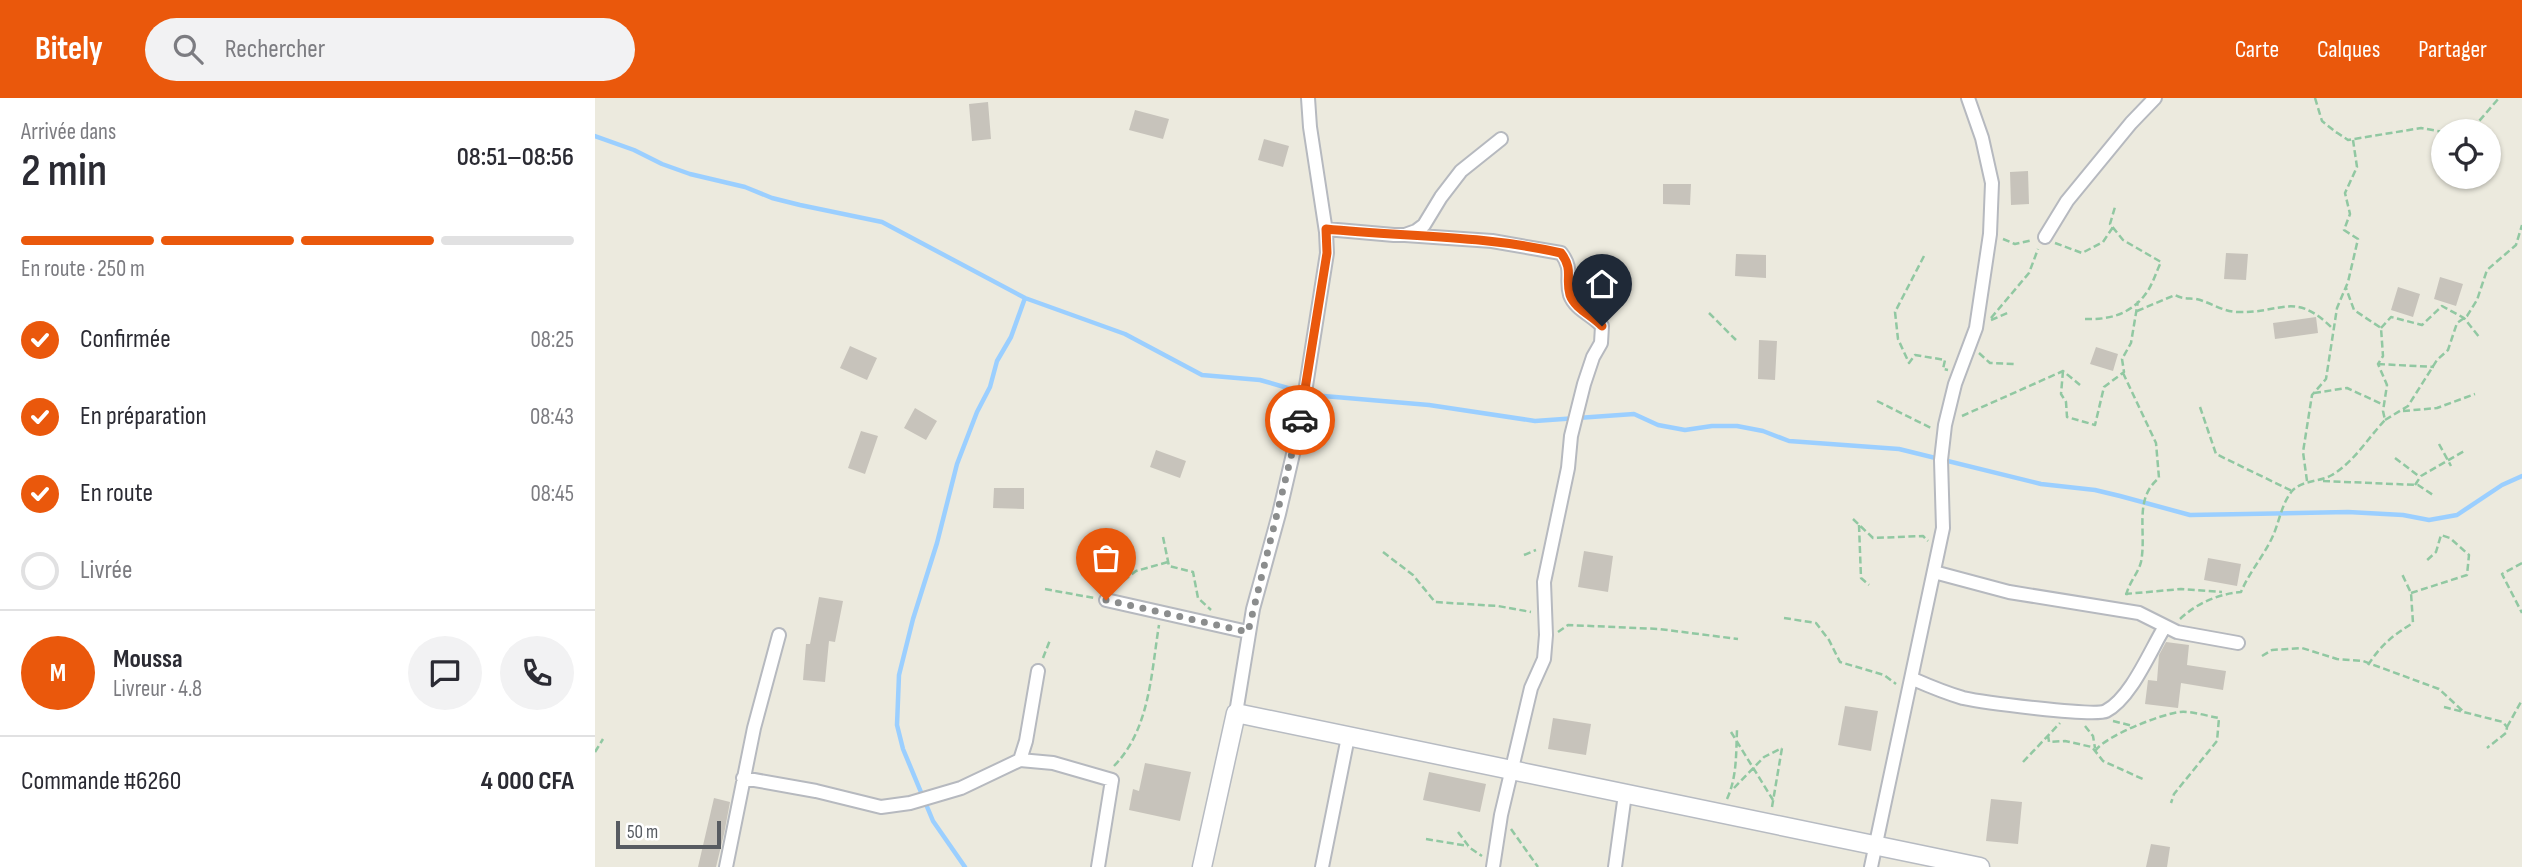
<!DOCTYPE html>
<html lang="fr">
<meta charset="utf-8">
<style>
:root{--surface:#fff;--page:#f2f2f3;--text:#2b2b33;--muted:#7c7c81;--line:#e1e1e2;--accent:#ea580c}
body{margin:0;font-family:"Sofia Sans Condensed",sans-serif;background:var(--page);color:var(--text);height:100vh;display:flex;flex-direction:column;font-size:26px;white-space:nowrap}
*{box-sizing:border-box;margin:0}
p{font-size:23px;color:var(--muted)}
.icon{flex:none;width:38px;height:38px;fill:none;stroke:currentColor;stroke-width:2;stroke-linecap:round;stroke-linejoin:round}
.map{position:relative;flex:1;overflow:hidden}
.side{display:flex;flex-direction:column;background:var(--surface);width:595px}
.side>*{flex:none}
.tools{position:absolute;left:1836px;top:21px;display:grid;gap:14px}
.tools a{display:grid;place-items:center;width:70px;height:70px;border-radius:50%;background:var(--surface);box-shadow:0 2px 5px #0004;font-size:35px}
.scale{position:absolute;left:21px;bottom:18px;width:105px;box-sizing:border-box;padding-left:7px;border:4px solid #575b61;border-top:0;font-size:19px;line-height:24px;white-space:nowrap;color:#575b61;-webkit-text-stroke:5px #fff;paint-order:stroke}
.pin{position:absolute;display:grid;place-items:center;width:60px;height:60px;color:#fff;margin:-72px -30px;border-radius:50% 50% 50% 0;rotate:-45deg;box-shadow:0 0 7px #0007}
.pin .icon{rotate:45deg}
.courier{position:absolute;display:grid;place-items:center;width:70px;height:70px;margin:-35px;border:5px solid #ea580c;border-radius:50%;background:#fff;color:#222;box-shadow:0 2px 9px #0007}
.headline em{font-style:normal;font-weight:600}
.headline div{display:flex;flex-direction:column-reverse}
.headline{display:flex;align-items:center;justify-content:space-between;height:119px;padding:0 21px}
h1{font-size:46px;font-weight:600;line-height:52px}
.bar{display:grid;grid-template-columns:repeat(4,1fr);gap:10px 7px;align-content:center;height:84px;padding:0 21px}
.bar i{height:9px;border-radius:5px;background:var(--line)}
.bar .selected{background:var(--accent)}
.bar p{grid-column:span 4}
.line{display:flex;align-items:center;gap:18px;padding:0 21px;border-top:2px solid var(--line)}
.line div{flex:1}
.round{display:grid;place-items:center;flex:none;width:74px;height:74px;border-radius:37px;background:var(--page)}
ol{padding:0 21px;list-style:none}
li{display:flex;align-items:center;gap:21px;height:77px}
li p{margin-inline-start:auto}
li .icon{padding:7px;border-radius:50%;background:var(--accent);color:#fff;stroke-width:4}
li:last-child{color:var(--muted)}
li i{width:38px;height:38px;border:4px solid var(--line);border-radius:50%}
header{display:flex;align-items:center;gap:42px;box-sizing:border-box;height:98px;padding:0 35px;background:var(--accent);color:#fff}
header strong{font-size:33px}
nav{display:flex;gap:38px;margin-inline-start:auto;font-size:24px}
.search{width:490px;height:63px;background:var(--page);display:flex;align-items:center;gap:18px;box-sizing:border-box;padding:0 24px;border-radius:38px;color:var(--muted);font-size:26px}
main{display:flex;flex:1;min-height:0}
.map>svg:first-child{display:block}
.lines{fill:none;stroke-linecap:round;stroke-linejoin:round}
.stream{stroke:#9bcfff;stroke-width:4.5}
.building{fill:#c7c3bb}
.street-casing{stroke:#b6b9bf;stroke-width:16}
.secondary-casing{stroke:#b7bbc2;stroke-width:21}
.path{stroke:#91c8a2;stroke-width:2.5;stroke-dasharray:7 3.5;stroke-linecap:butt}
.street{stroke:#fff;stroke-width:12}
.secondary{stroke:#fff;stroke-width:18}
.done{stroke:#8b8d8d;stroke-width:7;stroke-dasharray:0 12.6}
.route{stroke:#ea580c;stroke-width:9}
</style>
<header>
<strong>Bitely</strong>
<div class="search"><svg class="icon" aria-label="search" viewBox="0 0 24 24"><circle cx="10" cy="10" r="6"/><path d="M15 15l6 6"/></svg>Rechercher</div>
<nav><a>Carte</a><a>Calques</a><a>Partager</a></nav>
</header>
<main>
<section class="side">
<div class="headline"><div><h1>2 min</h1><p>Arrivée dans</p></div><em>08:51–08:56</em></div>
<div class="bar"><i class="selected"></i><i class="selected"></i><i class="selected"></i><i></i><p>En route · 250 m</p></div>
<ol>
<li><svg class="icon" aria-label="check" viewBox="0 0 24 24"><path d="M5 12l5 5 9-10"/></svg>Confirmée<p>08:25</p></li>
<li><svg class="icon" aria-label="check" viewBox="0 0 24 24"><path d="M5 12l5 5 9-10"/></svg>En préparation<p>08:43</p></li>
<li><svg class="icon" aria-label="check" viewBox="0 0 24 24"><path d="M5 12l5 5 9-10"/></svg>En route<p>08:45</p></li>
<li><i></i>Livrée</li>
</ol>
<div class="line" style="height:126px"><b class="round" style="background:var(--accent);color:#fff">M</b><div><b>Moussa</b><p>Livreur · 4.8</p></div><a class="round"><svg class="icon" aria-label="chat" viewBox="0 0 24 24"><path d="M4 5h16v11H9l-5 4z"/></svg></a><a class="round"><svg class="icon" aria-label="phone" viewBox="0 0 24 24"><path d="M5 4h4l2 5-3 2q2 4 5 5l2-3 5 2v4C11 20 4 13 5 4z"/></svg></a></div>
<div class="line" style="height:91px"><div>Commande #6260</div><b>4 000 CFA</b></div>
</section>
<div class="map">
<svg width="1927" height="769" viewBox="0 0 1927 769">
<rect width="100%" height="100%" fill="#eceade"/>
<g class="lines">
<path class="stream" d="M0,38L39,52L67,66L95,76L150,89L177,100L205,107L287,124L430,200L530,236L607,277L665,282L717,297L834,307L940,323L1039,316L1063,327L1090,332L1117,328H1142L1168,333L1194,343L1304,351L1446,386L1500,392L1525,398L1595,417L1753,414L1808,417L1834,422L1862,417L1907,387L1927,378
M370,769L338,723L308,651L302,627L304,577L318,521L342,445L362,366L382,314L395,289L402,263L416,239L430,200"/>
</g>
<path class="building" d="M393,4L396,41L377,43L374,6Z
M540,12L574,21L568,41L534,32Z
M669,41L694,48L688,69L663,62Z
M1433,73L1434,106L1416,107L1415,74Z
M1068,86H1096L1095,107L1068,106Z
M1631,155L1653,156L1651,182L1629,181Z
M1141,156L1171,157V180L1140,178Z
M1845,179L1868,186L1861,208L1839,201Z
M1803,189L1825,196L1818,219L1796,212Z
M1721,219L1723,235L1680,241L1678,225Z
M1164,242L1182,243L1180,282L1163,281Z
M255,248L282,260L272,282L245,270Z
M1501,249L1523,256L1518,273L1495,266Z
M320,310L342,323L331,342L309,330Z
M266,333L283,338L270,376L253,370Z
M561,352L591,363L585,380L555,369Z
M399,390H429V411L398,410Z
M989,453L1018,458L1013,494L983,489Z
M1613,460L1646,466L1642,488L1609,482Z
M224,499L248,503L240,544L234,543L230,584L208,582L211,546H215Z
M1571,544L1594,547L1592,567L1631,573L1628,592L1586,585L1583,610L1550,606L1553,582L1562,583L1564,557Z
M1250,608L1283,613L1276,653L1243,647Z
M958,620L996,626L991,657L953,651Z
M550,665L596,674L585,723L534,712L538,691L544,693Z
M834,674L891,686L885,714L828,702Z
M119,700L135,704L129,736L121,769H103Z
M1396,701L1427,704L1423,746L1391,743Z
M1556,746L1575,749L1572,769H1551Z"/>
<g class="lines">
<g class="street-casing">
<path id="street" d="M731,131L799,137H810L821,133L829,127L846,99L866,73L906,41
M810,137L897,143L966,155C979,172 970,180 975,197C980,211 997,217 1007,228L1006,245L998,259L989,286L976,338L973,370L949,484L951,537L949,561L936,590L906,717L898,769
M1450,139L1472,103L1536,25L1560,0
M1339,474L1414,494L1544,515L1582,534L1643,545
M511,502L653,534
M1318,581C1334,588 1351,595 1368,600C1386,604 1499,619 1511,613C1536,600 1555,553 1569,530
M641,615L658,511L684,416L705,326L732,155L731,134L715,29L713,0
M425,662L458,665L517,682L503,769
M148,680L221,693L286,709L315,705L366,690L425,662L431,643L443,573
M131,769L159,630L184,537
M727,769L753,639
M1020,769L1030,696
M1276,769L1348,430L1346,362L1350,327L1360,286L1381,230L1395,136L1397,85L1387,40L1373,0"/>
</g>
<g class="secondary-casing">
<path id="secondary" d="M607,769L641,615L1385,769"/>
</g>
<path class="path" d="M1720,0L1727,23L1742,35
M1867,33L1879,29L1904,0
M1741,34L1753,42L1826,30L1848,34
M1408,141L1420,146L1438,142
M1460,145L1487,155L1508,144L1518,129
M1329,158L1300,214L1303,241L1314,265L1320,257L1350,262L1348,271L1353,272
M1542,213L1580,197C1587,201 1593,200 1601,201C1615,204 1626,213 1642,214C1686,216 1699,192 1737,230
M1114,215L1141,242
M1396,220L1434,175L1443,151
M1490,221C1512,222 1534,217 1549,198C1557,189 1561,174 1566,164L1528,142L1515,126L1520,109
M1396,222L1415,214
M1786,230L1796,219L1827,227L1847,208L1869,220L1885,240
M1384,255L1395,265L1419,266
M1783,266L1839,269
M1468,273L1466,296L1471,304L1472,319L1500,327L1509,289L1529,274L1527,261L1536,245L1543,203
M1528,275L1561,345L1564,380C1538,401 1552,434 1546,464C1543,476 1532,487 1531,499
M1719,295L1752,290L1789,307
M1282,303L1336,330
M1605,309L1621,356L1697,393
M1808,313L1842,310L1880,296
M1367,318L1468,273L1485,287
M1790,322L1813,308L1842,262L1853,252L1862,225L1872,218L1882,202L1892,172L1921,147L1927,127
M1844,346L1856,368
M1800,360L1825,379
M1712,383L1708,354L1717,297L1731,281L1742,210L1753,184L1763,141L1749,132L1755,116L1750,95L1762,69L1758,42
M1728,383L1823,387L1838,397
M1820,387L1826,378L1871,352
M1258,421L1278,440L1328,438L1333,443
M1264,427L1266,480L1274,487
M568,439L574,468L598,474L603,500L616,512
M788,454L818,477L840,504L903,508L936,514
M929,457L941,452
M1927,465L1907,476L1927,515
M520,489L541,473L573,464
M450,491L499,500
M1816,495L1872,477L1874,457L1855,440L1846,437L1841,454L1830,464
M1530,496L1586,491L1627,494
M1189,520L1221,525L1234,542L1245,564L1289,577L1301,586
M1585,521C1602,505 1623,496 1646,494C1654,475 1667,460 1676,442C1684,427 1686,405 1698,392C1708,382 1725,384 1737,377C1759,364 1773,340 1790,322L1788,313L1792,287L1783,266L1788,258L1786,230L1759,212L1751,190
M963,534L973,527L1064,531L1143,541
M1667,558L1677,552L1707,550L1742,561L1768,563L1844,591L1870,615
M448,560L455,542
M1773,567C1786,547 1798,537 1818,525L1816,495L1807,476
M1849,609L1908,624L1912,629L1911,635L1892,650
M1518,623L1538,628
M1490,628L1498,638L1500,650
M1912,629L1927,602
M1136,634L1178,702
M1453,637L1454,644L1470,643L1497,649L1508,663L1550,682
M1500,653C1510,638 1566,616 1585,614C1597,613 1612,618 1624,620L1622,643L1579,696L1576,705
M0,654L8,641
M1428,664L1465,625
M519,668C555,631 556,576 564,527
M1139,690L1169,659L1187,650
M1132,701C1142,679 1141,656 1142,632
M1177,709L1187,650
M916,731L943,769
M863,734L875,750L887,758
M831,741L873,748"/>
<use href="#street" class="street"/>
<use href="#secondary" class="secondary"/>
</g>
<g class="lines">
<path class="done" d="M511,502L653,534L705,322"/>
<path class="route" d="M705,322L732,155L731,131C809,139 889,137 966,155C979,172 970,180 975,197C980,211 997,217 1007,228"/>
</g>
</svg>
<div class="tools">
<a><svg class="icon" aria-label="locate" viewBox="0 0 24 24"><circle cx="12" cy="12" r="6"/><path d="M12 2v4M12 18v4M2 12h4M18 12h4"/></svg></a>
</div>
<div class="scale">50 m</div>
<div class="pin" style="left:511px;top:502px;background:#ea580c"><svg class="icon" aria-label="bag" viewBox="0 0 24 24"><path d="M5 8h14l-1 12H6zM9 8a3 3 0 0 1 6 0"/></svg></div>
<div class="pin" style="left:1007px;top:228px;background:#1f2937"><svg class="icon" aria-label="home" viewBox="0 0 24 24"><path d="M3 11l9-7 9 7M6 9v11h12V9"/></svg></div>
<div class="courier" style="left:705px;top:322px"><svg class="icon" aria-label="car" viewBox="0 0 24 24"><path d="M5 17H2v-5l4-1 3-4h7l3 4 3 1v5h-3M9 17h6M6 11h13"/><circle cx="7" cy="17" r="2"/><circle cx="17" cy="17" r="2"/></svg></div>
</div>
</main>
